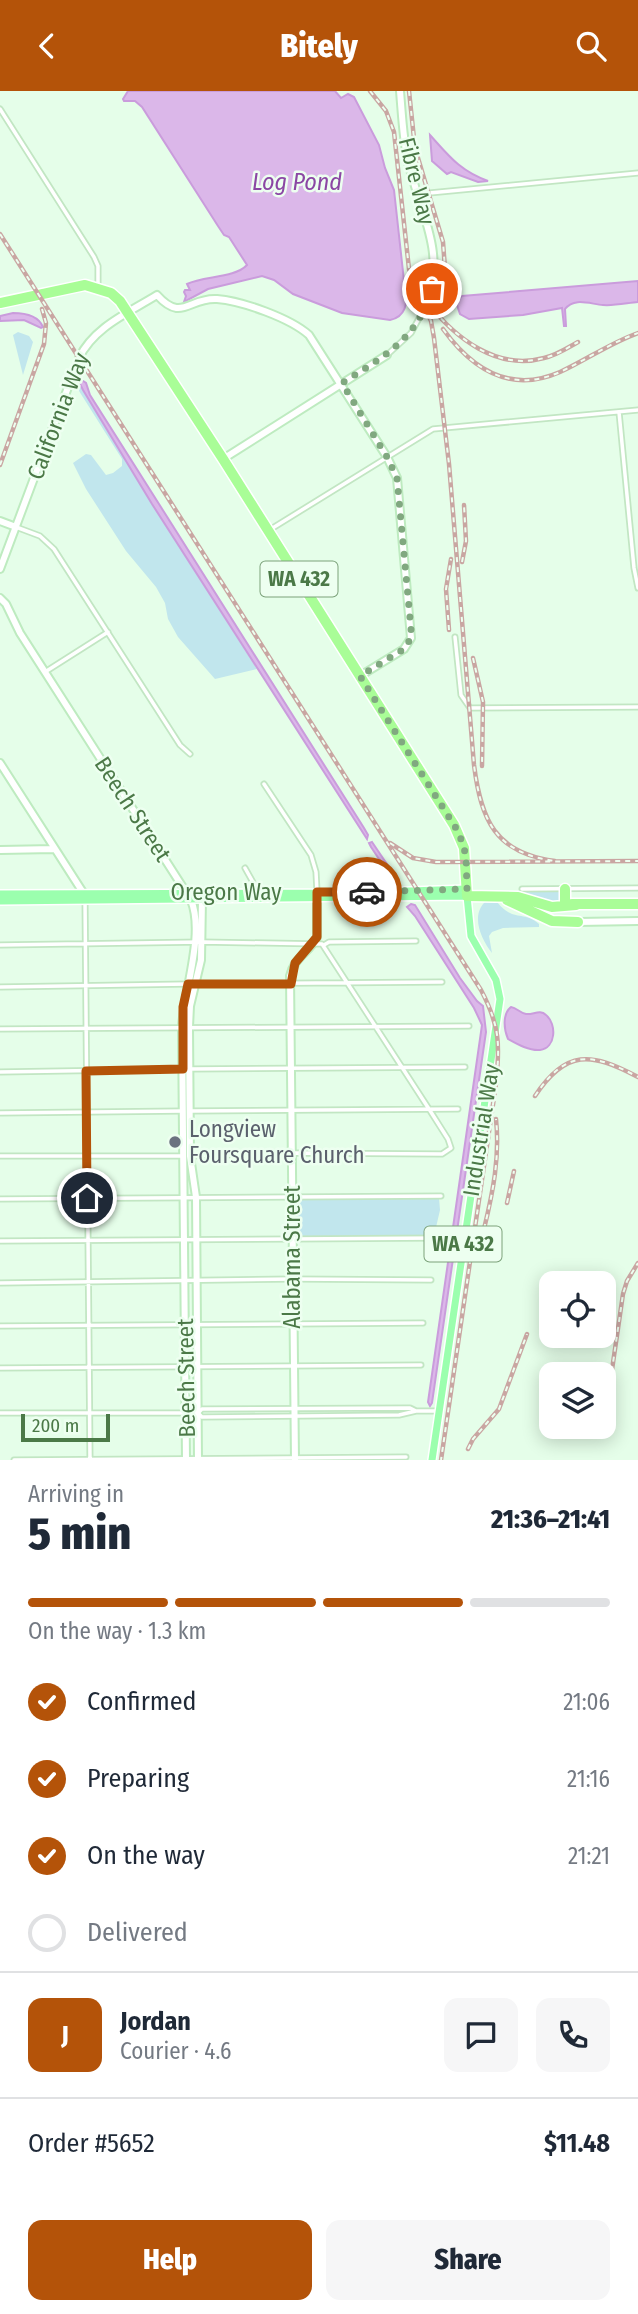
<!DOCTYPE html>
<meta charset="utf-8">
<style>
:root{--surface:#fff;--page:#f6f6f7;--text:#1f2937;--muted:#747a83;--line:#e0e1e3;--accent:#b45309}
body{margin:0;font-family:"Fira Sans Condensed",sans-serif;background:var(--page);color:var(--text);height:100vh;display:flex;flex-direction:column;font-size:26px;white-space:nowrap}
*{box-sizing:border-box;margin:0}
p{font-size:23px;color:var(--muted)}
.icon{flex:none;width:38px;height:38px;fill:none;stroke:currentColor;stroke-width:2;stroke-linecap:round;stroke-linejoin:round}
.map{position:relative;height:1369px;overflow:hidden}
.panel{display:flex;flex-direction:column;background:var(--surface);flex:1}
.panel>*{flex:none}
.tools{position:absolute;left:539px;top:1180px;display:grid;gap:14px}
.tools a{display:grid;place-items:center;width:77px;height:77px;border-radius:14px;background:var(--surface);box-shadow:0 4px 18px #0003;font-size:35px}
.scale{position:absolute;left:21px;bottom:18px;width:89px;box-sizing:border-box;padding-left:7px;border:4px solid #4b7947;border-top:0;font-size:19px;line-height:24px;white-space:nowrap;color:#4b7947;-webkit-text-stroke:5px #edfff0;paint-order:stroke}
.pin{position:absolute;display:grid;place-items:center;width:60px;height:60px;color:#fff;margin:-30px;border:4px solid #fff;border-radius:50%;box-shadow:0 2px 7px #0007}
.courier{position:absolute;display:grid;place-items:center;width:70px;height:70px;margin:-35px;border:5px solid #b45309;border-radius:50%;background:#fff;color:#222;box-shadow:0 2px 9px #0007}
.headline em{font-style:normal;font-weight:800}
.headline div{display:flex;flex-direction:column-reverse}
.headline{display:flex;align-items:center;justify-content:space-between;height:119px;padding:0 28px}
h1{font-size:46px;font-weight:800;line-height:52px}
.bar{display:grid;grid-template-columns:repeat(4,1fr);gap:10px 7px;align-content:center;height:84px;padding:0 28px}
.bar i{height:9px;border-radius:5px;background:var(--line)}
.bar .current{background:var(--accent)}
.bar p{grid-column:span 4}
.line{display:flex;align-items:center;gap:18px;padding:0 28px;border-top:2px solid var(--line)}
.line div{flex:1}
.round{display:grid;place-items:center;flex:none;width:74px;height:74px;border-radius:14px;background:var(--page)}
ol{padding:0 28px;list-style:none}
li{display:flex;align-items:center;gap:21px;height:77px}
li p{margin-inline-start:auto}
li .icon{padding:7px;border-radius:50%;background:var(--accent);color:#fff;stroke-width:4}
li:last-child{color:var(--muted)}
li i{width:38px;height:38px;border:4px solid var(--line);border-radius:50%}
.primary-button{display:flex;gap:14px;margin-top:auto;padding:14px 28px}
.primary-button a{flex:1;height:80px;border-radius:14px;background:var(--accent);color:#fff;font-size:28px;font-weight:800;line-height:80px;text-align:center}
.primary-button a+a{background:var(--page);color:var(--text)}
header{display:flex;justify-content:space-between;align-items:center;height:91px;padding:0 28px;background:var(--accent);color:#fff;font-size:32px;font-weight:800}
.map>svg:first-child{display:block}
.green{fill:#c1e6ed}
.water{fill:#dbb7e9;stroke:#ca9cdc;stroke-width:2}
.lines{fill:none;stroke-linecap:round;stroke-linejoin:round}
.street-casing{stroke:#c2e6c3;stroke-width:7}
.secondary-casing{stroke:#beebc0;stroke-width:10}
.primary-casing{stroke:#fff;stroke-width:10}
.highway-casing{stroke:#fff;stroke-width:13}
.street{stroke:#fff;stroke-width:3.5}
.secondary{stroke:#fff;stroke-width:6}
.primary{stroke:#9bffae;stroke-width:7}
.highway{stroke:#a9fd97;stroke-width:10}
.rail-casing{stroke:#c9a6a2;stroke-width:4.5}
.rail{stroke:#edfff0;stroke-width:2;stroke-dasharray:5;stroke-linecap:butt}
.street-bridge-casing{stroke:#c2e6c3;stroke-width:7;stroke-linecap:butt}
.street-bridge{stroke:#fff;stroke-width:3.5}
.done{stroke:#81a880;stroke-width:7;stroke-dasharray:0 12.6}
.route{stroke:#b45309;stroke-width:9}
.worship-dot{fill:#6b7280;stroke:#edfff0;stroke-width:2.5}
.labels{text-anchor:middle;stroke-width:5;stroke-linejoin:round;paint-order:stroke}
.shield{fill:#edfff0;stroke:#7ca17a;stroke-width:2}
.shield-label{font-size:21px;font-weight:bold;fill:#4b7947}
.street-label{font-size:23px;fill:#4b7947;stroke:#edfff0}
.worship-label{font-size:23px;fill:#5b616d;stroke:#edfff0;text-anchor:start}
.water-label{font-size:24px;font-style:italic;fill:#8b47a4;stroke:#edfff0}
</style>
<header><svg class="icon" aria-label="back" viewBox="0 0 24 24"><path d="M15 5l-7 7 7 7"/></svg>Bitely<svg class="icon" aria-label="search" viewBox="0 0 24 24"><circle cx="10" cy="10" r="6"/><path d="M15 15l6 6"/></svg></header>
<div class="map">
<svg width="638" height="1369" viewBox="0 0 638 1369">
<rect width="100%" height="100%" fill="#e5fee9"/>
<path class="green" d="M18,241L29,245L33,251L23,284L13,244Z
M78,291L152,413L257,578L215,588L178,546L168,528L165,512L156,496L126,460L86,398L73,372L86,363L91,364L106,384L113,382L122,375V368L74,292Z
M522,798H565V812L551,811L522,802Z
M486,810L497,811C514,832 524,819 539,833V836L503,837L492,841L489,845L492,862C481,848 470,824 486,810Z
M439,1107L440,1119L434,1145H296L295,1108Z"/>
<path class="water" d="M128,0H335L341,7L348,3L354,6L379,54L385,77L394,99L404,190L403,194L407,198C407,212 406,226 390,229L342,222L293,203L274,189L262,185L208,198L184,211L186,205L184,201L185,199H190L187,193C204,185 235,187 247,174L229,146L224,144L218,135L142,16L135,10H124L123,8Z
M430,44C449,65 460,80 488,90L478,91L451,81L447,83L432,70Z
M638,190V211C627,212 614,215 603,214C590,213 574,206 565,218L566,235H564L562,217L523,224L469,228L460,223L456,211L462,205Z
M13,222C25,222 38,224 43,236L41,237L24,229L0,230V225Z
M80,288L86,292L90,304L364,737L368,744L367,748L152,413L83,299L79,291Z
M372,751L397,788L398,792L391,786L371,756L369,752Z
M411,813L415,814L460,887L477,910L483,915L486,941L432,1312L430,1315L428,1311L482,934L474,917L415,825L407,816Z
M511,916C517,917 520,922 526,923C533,924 540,918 546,924C557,933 556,957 540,959C529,960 517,953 508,948C504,939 502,923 511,916Z"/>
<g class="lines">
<g class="street-casing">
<path id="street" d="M0,18L94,166L98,175V194
M419,103L638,82
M619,321L634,477L638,497
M16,436L40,445L54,458L180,654L190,663
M271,438L433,338L638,319
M455,546L461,604L470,617L638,616
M45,581L108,541
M264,693L311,764L316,781L317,801
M245,777L259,802
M522,798L638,797
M85,808L90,1369
M0,854L202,851L322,853L429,1018L448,1048L451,1057L442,1063L291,1062L191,1065
M324,854L329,851L416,850
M195,893L442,891
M0,896L188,893
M0,938L469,935
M190,978L465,976
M0,981L183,978
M191,1020L458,1018
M0,1022L183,1020
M0,1065H183
M0,1108L441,1105
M0,1150L440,1147
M0,1192L293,1188L431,1189
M0,1235L423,1232
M0,1277L421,1274
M0,1322H198L202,1318L410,1317L416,1320H437
M199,1323L202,1326L399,1324L416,1320
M14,1369L406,1366"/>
</g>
<g class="secondary-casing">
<path id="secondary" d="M400,0C402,23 403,48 408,71C420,120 444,158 429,209
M223,368L387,264
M0,430L16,436
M0,478L79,267C94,236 128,222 157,204C182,232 189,206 217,208C242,210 290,227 309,244L387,366L397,387L411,547L404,558L360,585
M0,507L6,513L20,542L191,809C205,843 184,899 182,936L186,1369
M0,672L84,803
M0,759L54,758
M578,831L638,830
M198,1369L196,1106L190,1065L189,936L190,915L201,869L202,808
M295,1369L290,885C295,865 309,862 317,846V803"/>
</g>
<g class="primary-casing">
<path id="primary" d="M0,803L353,802L467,798
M0,810L467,805L471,845L496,889L500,908L432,1369"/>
</g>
<g class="highway-casing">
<path id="highway" d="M0,212L85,194L111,202L120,210L223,368L454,734L464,757L467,805L518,806L552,816L576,814
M565,798V812
M507,809L552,830L578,831
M572,813H638"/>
</g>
<use href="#street" class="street"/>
<use href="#secondary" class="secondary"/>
<use href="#primary" class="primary"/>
<use href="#highway" class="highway"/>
<g class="rail-casing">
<path id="rail" d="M370,0L386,20L394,41L409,178L431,230L434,247L449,373L474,674C481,729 495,762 555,770
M409,0L415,57L443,151L446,191
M0,143L481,899C500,935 500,954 496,993L441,1369
M428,212C455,247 497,280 544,267C557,264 567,257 578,251
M443,238C472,278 510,303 560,281C586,269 610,252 638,242
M0,374L44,253L46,232L42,218
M462,471L466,450L464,414
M449,539L446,498L451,468
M473,567L483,611L482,675
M390,752L413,767L436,771L638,770
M535,1005C566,958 591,961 638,986
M507,1112L514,1080
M484,1138C493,1101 500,1066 496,1028
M606,1320L623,1203L627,1190L638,1172
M468,1358L473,1348L499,1318L527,1243"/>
</g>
<use href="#rail" class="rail"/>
<g class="street-bridge-casing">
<path id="street-bridge" d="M387,264L411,242L429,209"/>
</g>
<use href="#street-bridge" class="street-bridge"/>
</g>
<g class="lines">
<path class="done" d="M367,801L467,798L466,764L459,742L360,585L404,558L411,547V538L397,387L387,366L342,292C383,266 417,249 432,198"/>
<path class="route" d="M87,1107L86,980L183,978V916L188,893H291L295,872L317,846V801H367"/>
</g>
<circle class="worship-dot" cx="175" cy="1051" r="7"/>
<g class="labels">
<g class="shield">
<rect x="260.5" y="470.5" width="77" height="35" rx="5"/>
<rect x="424.5" y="1135.5" width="77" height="35" rx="5"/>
</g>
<g class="shield-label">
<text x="299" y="495">WA 432</text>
<text x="463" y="1160">WA 432</text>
</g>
<g class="street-label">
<text transform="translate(417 90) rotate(76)" y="8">Fibre Way</text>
<text transform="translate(58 325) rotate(-69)" y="8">California Way</text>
<text transform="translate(133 718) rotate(57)" y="8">Beech Street</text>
<text x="226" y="809">Oregon Way</text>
<text transform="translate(481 1039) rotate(-81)" y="8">Industrial Way</text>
<text transform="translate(292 1166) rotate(-90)" y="8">Alabama Street</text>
<text transform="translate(186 1287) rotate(-91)" y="8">Beech Street</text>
</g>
<g class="worship-label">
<text x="189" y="1046">Longview<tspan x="189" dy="26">Foursquare Church</tspan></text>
</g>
<g class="water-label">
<text x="297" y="99">Log Pond</text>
</g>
</g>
</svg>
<div class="tools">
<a><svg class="icon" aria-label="locate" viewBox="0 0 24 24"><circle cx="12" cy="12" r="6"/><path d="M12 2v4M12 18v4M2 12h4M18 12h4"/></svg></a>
<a><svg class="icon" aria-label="layers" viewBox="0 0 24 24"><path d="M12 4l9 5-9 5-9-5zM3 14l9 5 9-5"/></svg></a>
</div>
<div class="scale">200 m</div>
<div class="pin" style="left:432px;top:198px;background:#ea580c"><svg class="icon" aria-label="bag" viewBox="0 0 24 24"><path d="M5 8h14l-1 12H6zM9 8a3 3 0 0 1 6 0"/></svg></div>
<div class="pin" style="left:87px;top:1107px;background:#1f2937"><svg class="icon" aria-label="home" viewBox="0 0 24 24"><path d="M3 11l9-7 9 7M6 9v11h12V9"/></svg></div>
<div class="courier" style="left:367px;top:801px"><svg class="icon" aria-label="car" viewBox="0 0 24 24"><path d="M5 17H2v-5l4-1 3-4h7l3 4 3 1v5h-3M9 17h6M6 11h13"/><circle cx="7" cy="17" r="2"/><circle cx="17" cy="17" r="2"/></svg></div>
</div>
<section class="panel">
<div class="headline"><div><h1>5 min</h1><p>Arriving in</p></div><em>21:36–21:41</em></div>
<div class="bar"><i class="current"></i><i class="current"></i><i class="current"></i><i></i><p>On the way · 1.3 km</p></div>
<ol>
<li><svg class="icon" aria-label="check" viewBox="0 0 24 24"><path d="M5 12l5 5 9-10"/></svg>Confirmed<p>21:06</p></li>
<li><svg class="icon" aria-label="check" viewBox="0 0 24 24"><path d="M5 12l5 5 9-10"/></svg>Preparing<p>21:16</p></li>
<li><svg class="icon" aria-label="check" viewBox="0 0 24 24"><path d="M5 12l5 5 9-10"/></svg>On the way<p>21:21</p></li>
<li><i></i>Delivered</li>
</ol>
<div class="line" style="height:126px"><b class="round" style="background:var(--accent);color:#fff">J</b><div><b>Jordan</b><p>Courier · 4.6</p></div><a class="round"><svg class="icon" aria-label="chat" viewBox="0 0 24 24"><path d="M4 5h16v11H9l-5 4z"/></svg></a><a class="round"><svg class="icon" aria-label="phone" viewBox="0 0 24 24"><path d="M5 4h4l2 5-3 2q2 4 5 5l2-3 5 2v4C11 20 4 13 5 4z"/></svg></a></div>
<div class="line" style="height:91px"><div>Order #5652</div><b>$11.48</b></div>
<div class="primary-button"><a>Help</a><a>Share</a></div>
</section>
